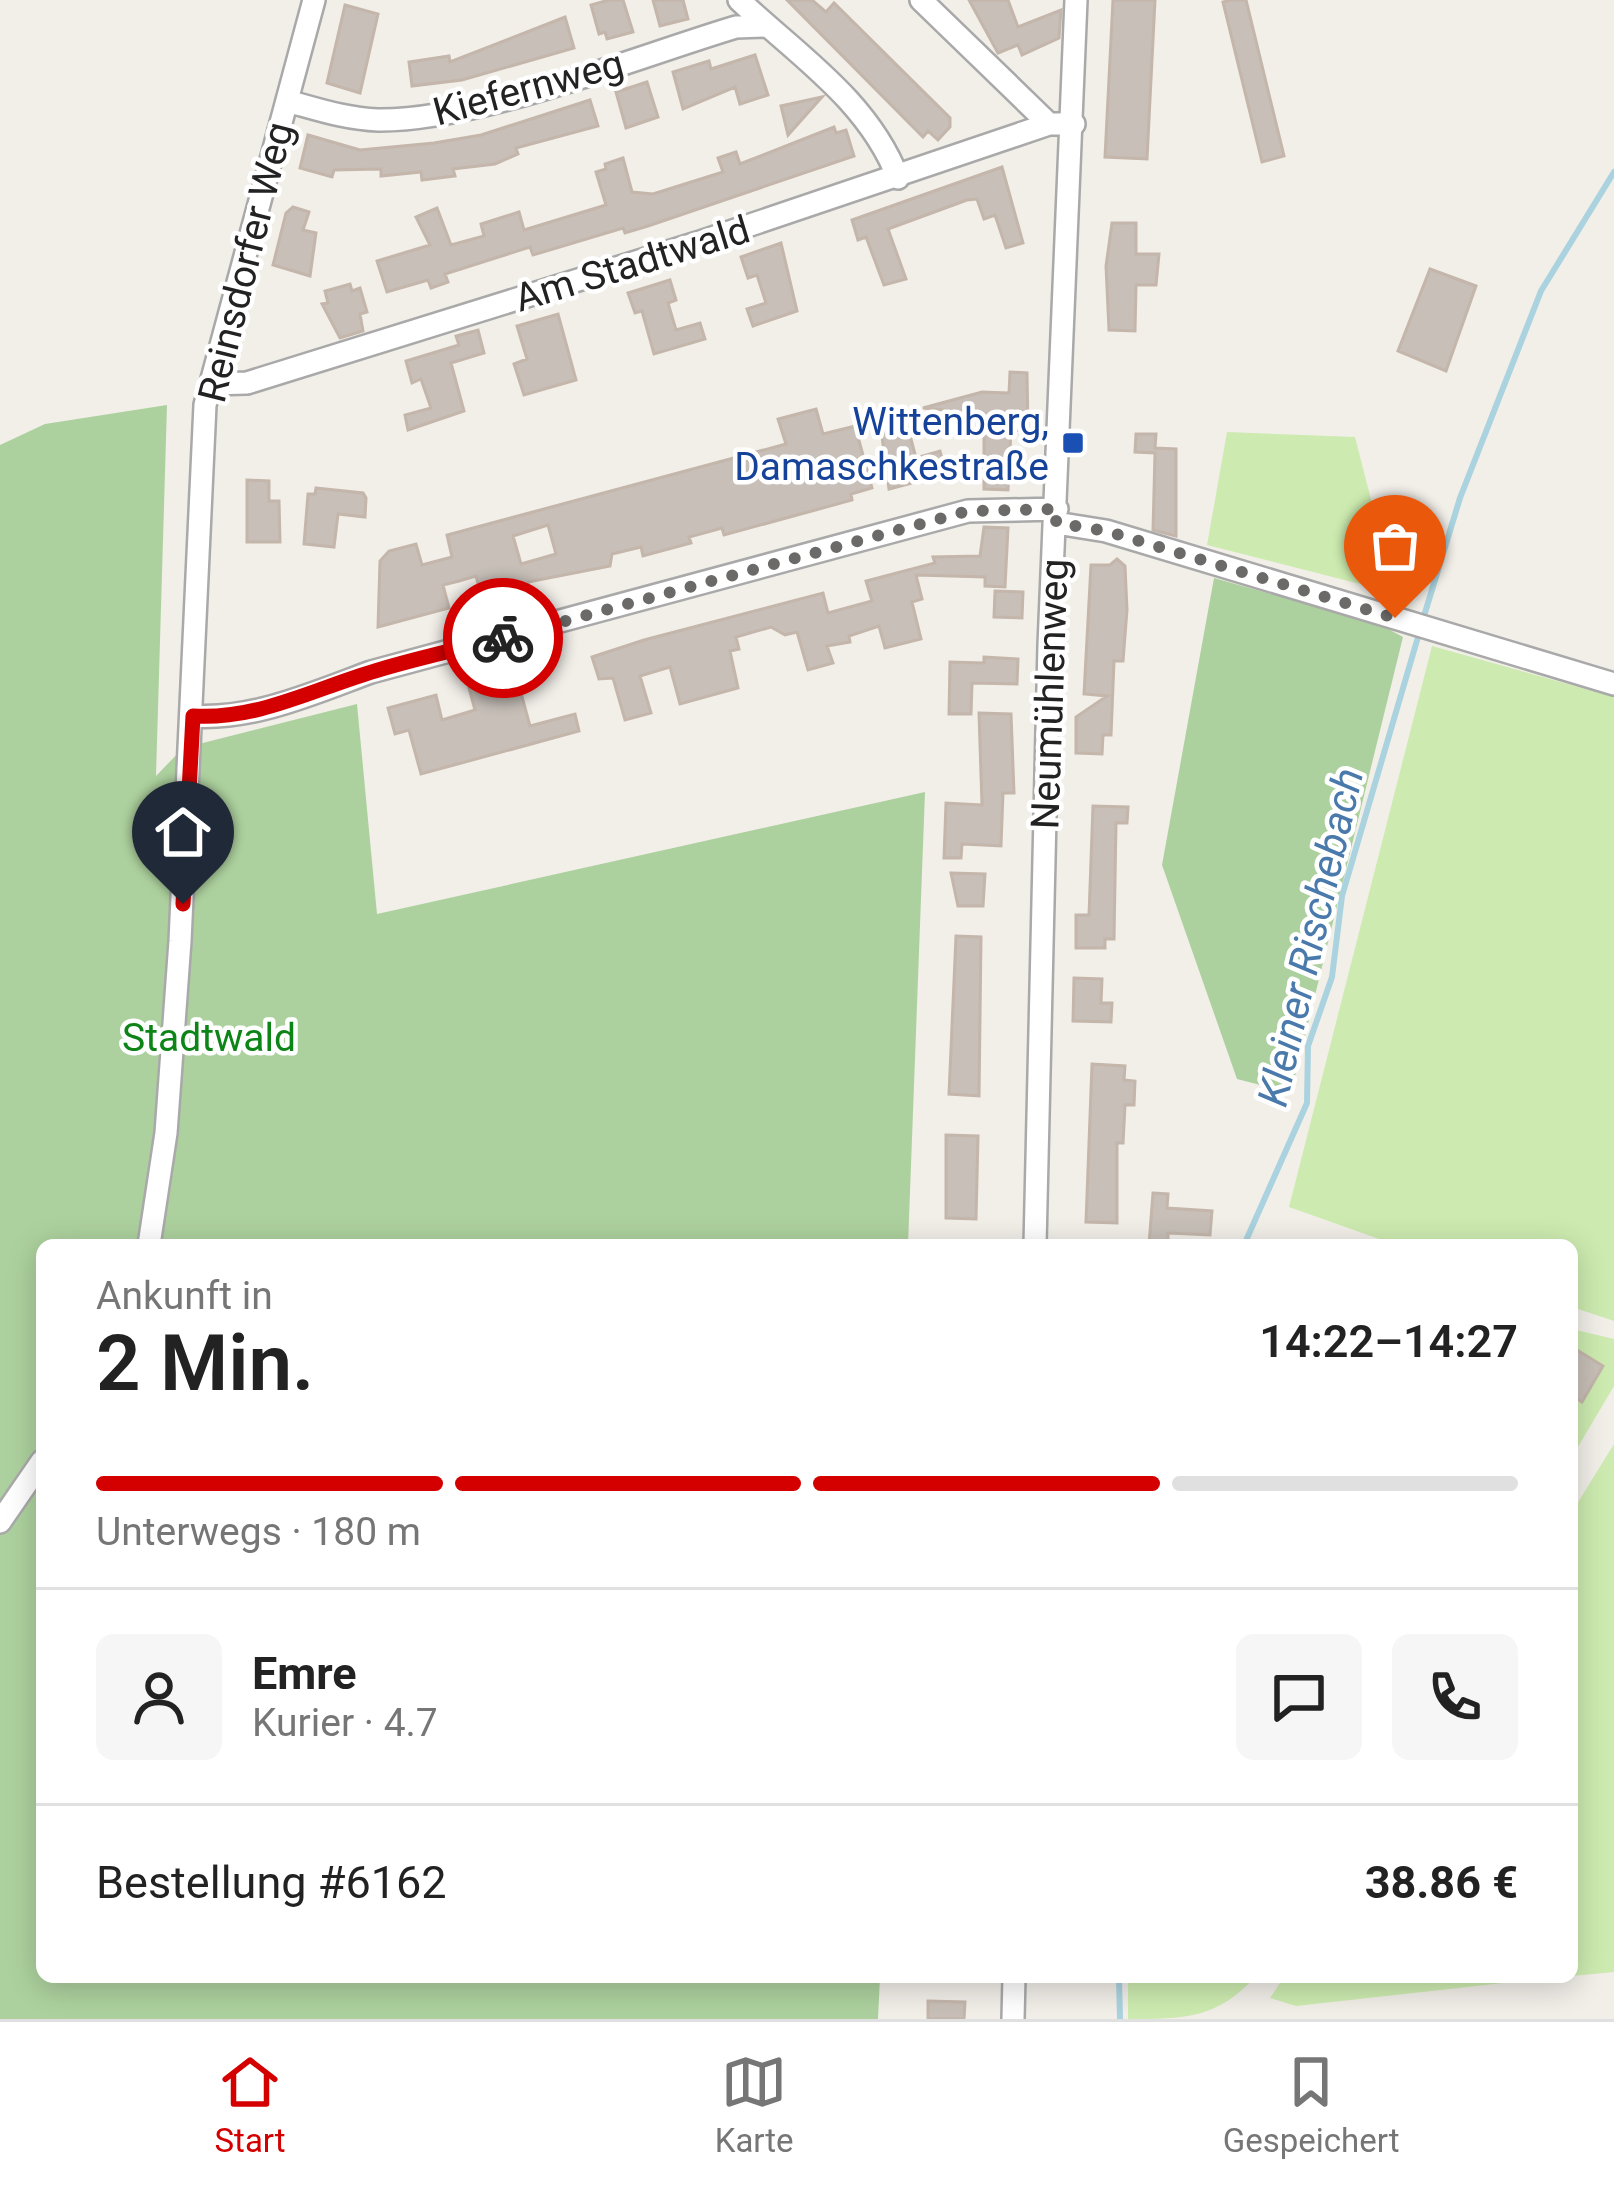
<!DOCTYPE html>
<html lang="de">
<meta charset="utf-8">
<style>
:root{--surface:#fff;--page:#f6f6f6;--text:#222;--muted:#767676;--line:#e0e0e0;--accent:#d40000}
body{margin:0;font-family:Roboto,sans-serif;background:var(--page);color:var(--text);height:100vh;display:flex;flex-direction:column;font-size:45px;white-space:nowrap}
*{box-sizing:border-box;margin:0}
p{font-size:39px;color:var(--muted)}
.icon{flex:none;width:66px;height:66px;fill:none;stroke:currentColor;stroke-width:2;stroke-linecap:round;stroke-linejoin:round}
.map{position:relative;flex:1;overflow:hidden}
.details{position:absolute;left:36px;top:1239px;width:1542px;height:744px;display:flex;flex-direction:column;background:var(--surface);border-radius:18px;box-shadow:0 6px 30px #0003}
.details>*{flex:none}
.pin{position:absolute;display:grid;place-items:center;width:102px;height:102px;color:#fff;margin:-123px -51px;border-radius:50% 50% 50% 0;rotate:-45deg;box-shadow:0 0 12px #0007}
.pin .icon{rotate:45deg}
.courier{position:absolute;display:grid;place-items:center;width:120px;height:120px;margin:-60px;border:9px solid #d40000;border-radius:50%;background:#fff;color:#222;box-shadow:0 3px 15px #0007}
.headline em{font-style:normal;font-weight:600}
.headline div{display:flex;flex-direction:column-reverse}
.headline{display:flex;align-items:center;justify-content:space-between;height:204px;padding:0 60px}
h1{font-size:78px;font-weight:600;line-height:90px}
.bar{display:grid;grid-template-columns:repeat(4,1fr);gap:18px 12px;align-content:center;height:144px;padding:0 60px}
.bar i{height:15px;border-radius:9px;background:var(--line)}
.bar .on{background:var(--accent)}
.bar p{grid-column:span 4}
.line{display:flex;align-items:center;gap:30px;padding:0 60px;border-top:3px solid var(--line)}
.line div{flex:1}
.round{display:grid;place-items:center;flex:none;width:126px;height:126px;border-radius:18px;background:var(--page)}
.dock{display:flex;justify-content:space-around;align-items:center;height:168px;border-top:3px solid var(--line);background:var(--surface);font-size:33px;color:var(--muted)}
.dock a{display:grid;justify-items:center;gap:6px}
.dock .on{color:var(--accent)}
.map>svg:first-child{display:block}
.grass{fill:#cdebb0}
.forest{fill:#add19e}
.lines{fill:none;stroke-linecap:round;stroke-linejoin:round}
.stream{stroke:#aad3df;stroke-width:6}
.building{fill:#c7bfb8;stroke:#c4b6ab;stroke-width:3;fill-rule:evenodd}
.minor-casing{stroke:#a9a9a9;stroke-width:26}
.minor{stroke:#fff;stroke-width:21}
.done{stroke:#6b6a68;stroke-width:12;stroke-dasharray:0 21.6}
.route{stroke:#d40000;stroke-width:15}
.transit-dot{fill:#1a4fb4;stroke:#fff;stroke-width:4.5}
.labels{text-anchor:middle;stroke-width:9;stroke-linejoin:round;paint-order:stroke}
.street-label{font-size:39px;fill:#222;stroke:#fff}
.transit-label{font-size:39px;fill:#164399;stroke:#fff;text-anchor:end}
.park-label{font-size:39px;fill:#0c8416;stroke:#fff}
.water-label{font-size:42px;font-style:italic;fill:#4a7aab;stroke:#fff}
</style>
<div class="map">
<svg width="1614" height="2019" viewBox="0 0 1614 2019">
<rect width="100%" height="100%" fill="#f2efe9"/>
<path class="grass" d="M1227,432L1355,437L1395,593L1207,545Z
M1432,646L1614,697V1321L1572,1307V1245H1396L1289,1207Z
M1572,1329L1614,1339V1386L1572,1457Z
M1614,1444V1972L1572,1976V1512Z
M1128,1977H1255C1217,2019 1184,2019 1128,2019Z
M1284,1977H1558L1296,2006L1270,1998Z"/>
<path class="forest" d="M167,405L156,776L183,748L357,704L377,914L925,792L908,1245H42V1977H880L878,2019H0V445L45,424Z
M1214,578L1379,624L1403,637L1291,1093L1237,1079L1162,865Z"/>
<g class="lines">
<path class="stream" d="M1424,616L1460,498L1541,291L1614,172
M1244,1245L1307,1103L1308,1046L1332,977L1342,896L1418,637
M1119,1977L1120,2019"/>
</g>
<path class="building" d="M609,0H623L633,32L607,39L605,32L599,34L591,5Z
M653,0H683L688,19L660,26Z
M787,0H812L826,12L834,3L950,118V127L938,140L928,131L923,137Z
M969,0H1008L1018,27L1061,10L1059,38L1022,55L1018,45L998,53Z
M1113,0H1155L1147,159L1105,157Z
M1231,0H1246L1284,156L1262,162L1223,2Z
M345,5L378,14L360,93L327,83Z
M565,17L574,48L462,80L412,86L409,62L449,56L450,62Z
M755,55L768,95L740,104L735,87L683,109L673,72L709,61L711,69Z
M647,82L658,117L626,128L616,92Z
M822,97L788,135L781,106Z
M590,100L598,126L516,148L518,154L495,164L453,169L455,176L422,180L421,172L381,176V169L334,170L332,177L300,168L308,135L360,150L434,143L481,135Z
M834,127L836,133L846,130L854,156L648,226L625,233L623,228L533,255L530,247L445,274L448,282L431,288L428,280L387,292L377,261L430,245L416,217L437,208L451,245L484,236L481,224L519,212L524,230L606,205L596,172L606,169L605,164L623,158L632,192L653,194L723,172L718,158L736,152L740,164Z
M1002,167L1023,243L1006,248L995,215L984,219L977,199L967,200L888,229L906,279L884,285L866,237L858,240L852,220Z
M293,207L309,212L303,230L316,233L310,276L273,265L286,213Z
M1112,223H1136V254H1159L1156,285H1136L1135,331L1109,330L1106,266Z
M781,243L797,311L753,326L747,309L766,303L757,275L748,278L741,257Z
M1430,269L1476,286L1446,371L1398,351Z
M670,280L676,300L668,303L676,330L700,323L705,339L654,354L642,311L635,313L628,293Z
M350,284L352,291L360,288L367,312L360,314L363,331L340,338L322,304L328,303L325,291Z
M558,314L576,380L524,395L514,364L527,359L517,326Z
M478,330L484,353L451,363L464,411L408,430L405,415L431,408L421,379L412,383L406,361L459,345L456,336Z
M1010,372L1027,373L1028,431L1011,430L1008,490L984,489V414L923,408L982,392L1009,393Z
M816,409L823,434L855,426L872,488L851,494L852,500L724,535L722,528L689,537L691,543L643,556L641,547L612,554L610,566L528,582L529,586L482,598L476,576L459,581L443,585L449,608L378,627L380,561L389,551L416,544L422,565L452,557L447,535L786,444L778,419ZM548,525L556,554L521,564L513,536Z
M904,413L916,458L940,451L946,474L889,489L881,429L887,427L885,418Z
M1136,434H1156L1155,448L1176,449V536L1153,530L1155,453L1135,452Z
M247,480L269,481V501H279L280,542H247Z
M316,488L363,493L366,498L365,517L338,514L334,547L304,544L308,494H315Z
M984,527L1008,528L1005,587L985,586V577L916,575L922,599L912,602L921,639L885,648L879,626L849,636L850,642L827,646L833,663L808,670L797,632L785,635L771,627L736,637L739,649L730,651L738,688L680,704L670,667L640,676L651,713L625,720L613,678L599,679L592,657L644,640L823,593L828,613L872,601L866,581L935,563L933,557L980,556Z
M1117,559L1125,566L1127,610L1123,661H1114L1111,735H1103L1102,754L1076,753V717L1107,696L1084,694L1091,565H1110Z
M995,591L1023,592L1022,618L994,617Z
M984,657L1018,659L1017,684L972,683L971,714H949L950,662L984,663Z
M516,675L530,726L575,714L579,731L421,774L409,730L395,734L388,708L436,695L442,720L475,710L469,688Z
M979,713L1011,714L1014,793H1003L1001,846L962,844L961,858H944L946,803L982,805Z
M1093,806L1128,807L1127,823H1116L1114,939H1105V948H1076V915H1089Z
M951,873L985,874L983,906H958Z
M956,936L981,937L979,1096L949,1094Z
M1074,978L1102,979L1101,1003H1112L1111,1022L1073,1021Z
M1092,1064L1125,1066L1124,1080L1135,1081L1134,1105H1125L1123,1143H1117V1223L1086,1222Z
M946,1135L978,1136L976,1219L946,1218Z
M1153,1193L1168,1194L1167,1208L1212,1211L1210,1235L1168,1233V1245H1149Z
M1572,1347L1603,1366L1582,1402L1572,1396Z
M928,2001L965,2002L964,2019H928Z"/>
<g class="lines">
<g class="minor-casing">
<path id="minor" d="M739,0C796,54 868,100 898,178
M921,0L1049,124
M287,101C317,109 346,119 378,120C478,121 636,57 736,27L766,26
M211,384L247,383L697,243L1049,124H1074
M1056,523L1106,531L1614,684
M193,716C254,720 314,693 371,672L968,511L1057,509
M149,1245L166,1133L180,941L205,405L314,0
M1035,1245L1049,645L1076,0
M0,1522L42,1461
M1013,2019L1014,1977"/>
</g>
<use href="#minor" class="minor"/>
</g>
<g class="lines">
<path class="done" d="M503,638L968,511L1057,509L1056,523L1106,531L1395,618"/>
<path class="route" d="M183,904L193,716C258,720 314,689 375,671C417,658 460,649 503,638"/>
</g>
<rect class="transit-dot" x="1061" y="431" width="24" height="24" rx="6"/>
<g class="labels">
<g class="street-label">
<text transform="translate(528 87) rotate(-15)" y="14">Kiefernweg</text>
<text transform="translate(245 262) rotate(-76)" y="14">Reinsdorfer Weg</text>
<text transform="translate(632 263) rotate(-17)" y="14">Am Stadtwald</text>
<text transform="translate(1049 694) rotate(-88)" y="14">Neumühlenweg</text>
</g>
<g class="transit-label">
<text x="1049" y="435">Wittenberg,<tspan x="1049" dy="45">Damaschkestraße</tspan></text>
</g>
<g class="park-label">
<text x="209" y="1051">Stadtwald</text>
</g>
<g class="water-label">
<text transform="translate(1310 937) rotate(-77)" y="15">Kleiner Rischebach</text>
</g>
</g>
</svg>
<div class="pin" style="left:1395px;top:618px;background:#ea580c"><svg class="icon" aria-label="bag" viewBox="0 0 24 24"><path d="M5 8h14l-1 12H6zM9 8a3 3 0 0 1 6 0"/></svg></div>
<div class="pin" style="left:183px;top:904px;background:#1f2937"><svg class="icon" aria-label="home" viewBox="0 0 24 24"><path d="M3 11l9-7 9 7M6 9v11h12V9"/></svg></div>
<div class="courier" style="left:503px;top:638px"><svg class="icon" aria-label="bike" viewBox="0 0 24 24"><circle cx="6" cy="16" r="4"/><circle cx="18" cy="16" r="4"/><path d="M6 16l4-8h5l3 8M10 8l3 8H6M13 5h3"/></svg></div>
<section class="details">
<div class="headline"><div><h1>2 Min.</h1><p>Ankunft in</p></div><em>14:22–14:27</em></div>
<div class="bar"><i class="on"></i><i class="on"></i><i class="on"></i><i></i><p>Unterwegs · 180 m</p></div>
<div class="line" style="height:216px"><a class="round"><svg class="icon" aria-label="person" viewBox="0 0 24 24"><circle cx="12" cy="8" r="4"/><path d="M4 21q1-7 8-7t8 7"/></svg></a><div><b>Emre</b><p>Kurier · 4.7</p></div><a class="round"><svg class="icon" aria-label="chat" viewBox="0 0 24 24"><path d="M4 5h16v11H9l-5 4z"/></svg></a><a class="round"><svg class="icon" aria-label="phone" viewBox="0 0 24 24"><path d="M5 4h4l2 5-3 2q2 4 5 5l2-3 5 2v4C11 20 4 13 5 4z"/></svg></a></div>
<div class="line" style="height:156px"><div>Bestellung #6162</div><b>38.86 €</b></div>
</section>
</div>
<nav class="dock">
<a class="on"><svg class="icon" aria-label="home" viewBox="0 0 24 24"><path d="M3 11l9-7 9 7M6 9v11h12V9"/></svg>Start</a>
<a><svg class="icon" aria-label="map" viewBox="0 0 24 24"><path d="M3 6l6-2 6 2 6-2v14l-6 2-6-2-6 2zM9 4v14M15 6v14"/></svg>Karte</a>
<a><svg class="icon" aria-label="saved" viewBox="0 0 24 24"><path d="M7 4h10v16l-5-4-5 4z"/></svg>Gespeichert</a>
</nav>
